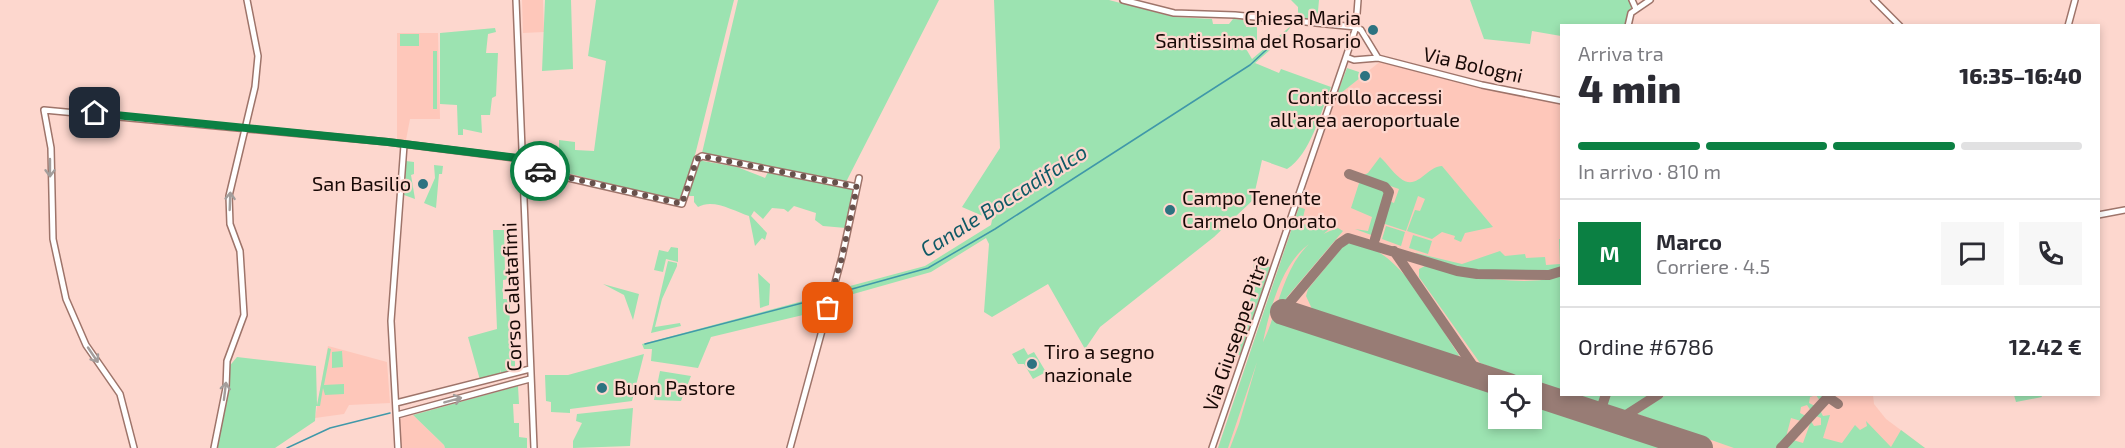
<!DOCTYPE html>
<html lang="it">
<meta charset="utf-8">
<style>
:root{--surface:#fff;--page:#f7f7f7;--text:#2b2b33;--muted:#7c7c81;--line:#e1e1e2;--accent:#0b8043}
body{margin:0;font-family:"Exo 2",sans-serif;background:var(--page);color:var(--text);height:100vh;display:flex;flex-direction:column;font-size:22px;white-space:nowrap}
*{box-sizing:border-box;margin:0}
p{font-size:20px;color:var(--muted)}
.icon{flex:none;width:33px;height:33px;fill:none;stroke:currentColor;stroke-width:2;stroke-linecap:round;stroke-linejoin:round}
.map{position:relative;flex:1;overflow:hidden}
.sheet{position:absolute;left:1560px;top:24px;width:540px;height:372px;display:flex;flex-direction:column;background:var(--surface);border-radius:0px;box-shadow:0 3px 9px #0003}
.sheet>*{flex:none}
.tools{position:absolute;left:1488px;top:375px;display:grid;gap:12px}
.tools a{display:grid;place-items:center;width:54px;height:54px;border-radius:0px;background:var(--surface);box-shadow:0 3px 9px #0003;font-size:30px}
.pin{position:absolute;display:grid;place-items:center;width:51px;height:51px;color:#fff;margin:-26px;border-radius:12px;box-shadow:0 3px 9px #0006}
.courier{position:absolute;display:grid;place-items:center;width:60px;height:60px;margin:-30px;border:4px solid #0b8043;border-radius:50%;background:#fff;color:#222;box-shadow:0 2px 8px #0007}
.headline em{font-style:normal;font-weight:800}
.headline div{display:flex;flex-direction:column-reverse}
.headline{display:flex;align-items:center;justify-content:space-between;height:102px;padding:0 18px}
h1{font-size:39px;font-weight:800;line-height:45px}
.bar{display:grid;grid-template-columns:repeat(4,1fr);gap:9px 6px;align-content:center;height:72px;padding:0 18px}
.bar i{height:8px;border-radius:4px;background:var(--line)}
.bar .selected{background:var(--accent)}
.bar p{grid-column:span 4}
.line{display:flex;align-items:center;gap:15px;padding:0 18px;border-top:2px solid var(--line)}
.line div{flex:1}
.round{display:grid;place-items:center;flex:none;width:63px;height:63px;border-radius:0px;background:var(--page)}
.map>svg:first-child{display:block}
.built{fill:#fec7ba;fill-rule:evenodd}
.green{fill:#9ce3b1}
.lines{fill:none;stroke-linecap:round;stroke-linejoin:round}
.stream{stroke:#4098a9;stroke-width:1.5}
.taxiway{stroke:#987c75;stroke-width:10}
.runway{stroke:#987c75;stroke-width:26}
.secondary-casing{stroke:#9e746a;stroke-width:8}
.secondary{stroke:#fff;stroke-width:5}
.oneway{stroke:#a39d9b}
.done{stroke:#68514c;stroke-width:6;stroke-dasharray:0 10.8}
.route{stroke:#0b8043;stroke-width:8}
.poi-dot{fill:#2d7381;stroke:#fdd7ce;stroke-width:2}
.labels{text-anchor:middle;stroke-width:4.5;stroke-linejoin:round;paint-order:stroke}
.poi-label{font-size:20px;fill:#180906;stroke:#fdd7ce;text-anchor:start}
.street-label{font-size:20px;fill:#180906;stroke:#fdd7ce}
.water-label{font-size:21px;font-style:italic;fill:#0f5966;stroke:#fdd7ce}
</style>
<div class="map">
<svg width="2125" height="448" viewBox="0 0 2125 448">
<rect width="100%" height="100%" fill="#fdd7ce"/>
<path class="built" d="M522,0H543L544,32L523,33Z
M397,33H438L440,119H410L406,140H397Z
M1382,60L1561,103L1562,394L1873,395L1874,404L1886,419L1925,448H1218L1336,97ZM1498,386H1532V418H1498Z
M328,346L387,362L390,403L349,405L344,414L315,418Z
M413,415L444,445L445,448H400L399,419Z"/>
<path class="green" d="M545,0H571L573,69L542,71Z
M596,0H734L693,163L679,201L559,171V140L575,142V150L594,151L606,61L588,56Z
M738,0H939L846,182L702,153Z
M994,0H1109L1174,17L1212,19L1213,24H1229L1233,19L1247,20L1246,27H1257V40L1242,42L1252,59L1293,24L1278,43L1255,63L1279,73L1281,69L1331,87C1320,113 1311,154 1287,169L1262,160L1253,200L1214,237L1100,327L1085,349L1048,284L992,317L984,312L989,244L986,238L931,272L832,300L835,290L925,266L991,225L992,220L962,207L1000,148Z
M1291,0H1319L1317,22L1298,18V7Z
M1470,0H1630L1632,5L1625,25L1562,26L1561,36L1532,31L1530,44L1484,39Z
M495,28L496,32L488,34L486,53H498L496,96L492,98L490,115H481L482,133L463,129V135H458L457,105L440,104V33Z
M400,34H419V46H400Z
M433,51H437V109H433Z
M1347,68L1365,74L1336,97Z
M1380,157C1387,163 1392,172 1400,178C1417,192 1427,166 1442,166L1493,227L1465,233L1461,242L1454,239L1455,236L1442,232L1432,239L1407,231L1415,210L1420,211L1425,199L1418,196L1406,231L1382,223L1389,201L1394,203L1399,189L1362,176L1368,173Z
M702,159L703,161L737,167L765,178L768,172L854,188L846,228L823,226L815,220L816,213L794,206L788,212L784,209L772,208L763,219L754,211L751,216L767,233L765,240L762,238L755,246L749,216C734,211 713,198 698,207L694,202V196H687L699,161Z
M406,161L414,162V174L411,175L415,199L404,195Z
M434,165L443,166L442,174H439L436,208L424,203L435,178Z
M1360,180L1387,191L1374,236L1355,229L1368,231L1372,217L1351,208Z
M1299,207L1305,209L1302,222L1298,216L1294,229H1297L1299,224L1332,226C1323,237 1309,242 1300,252C1279,274 1269,313 1263,342C1283,301 1284,244 1338,228L1343,231L1287,297L1279,322L1498,394V418H1532V405L1664,448H1230L1239,424L1257,362L1228,448H1218Z
M1386,226L1405,232L1401,246L1382,239Z
M493,230H504L505,271L508,272L509,279L503,280V299H510L509,348H515V370L501,374L500,369V374L480,380L468,337L497,329Z
M1413,235L1432,241L1428,254L1409,248Z
M1559,239H1561V268L1552,272H1469L1415,255L1416,253L1462,264L1500,251L1505,256L1525,254L1526,258L1545,257L1546,265L1560,264Z
M1356,242C1404,254 1432,316 1459,355L1457,358L1313,311L1306,296L1308,289L1345,244Z
M671,247L678,248V262L666,259L663,272L654,270L659,250L668,252Z
M668,261L677,263V266L662,299L655,327L680,323L681,326L651,333Z
M1254,262L1270,267L1240,355L1230,352L1251,298Z
M1425,266C1457,275 1531,289 1561,275V392L1480,363L1419,277V269Z
M758,273L770,284L769,305L760,308Z
M603,284L639,294L633,320L624,295Z
M829,294L824,310L711,337L698,368L651,361L652,349H644L642,344Z
M328,348L331,349L324,385L344,384V394L325,395L323,388L320,406H316L315,421L275,448H213L227,369L237,357L316,366L317,405Z
M1024,348L1028,355L1034,352L1046,372L1033,379L1024,364H1018L1012,354Z
M342,351L343,367L332,368V352Z
M644,354L632,401L570,409V413L551,412V402L546,401L545,375H568Z
M660,371L691,376L681,401L654,400Z
M518,386L519,404H513L514,423H519V437L527,438V448H445L444,445L413,415Z
M1570,395H1603L1598,403Z
M1609,395V394L1655,395L1625,412L1607,406Z
M1823,395L1820,401L1816,395L1810,397L1809,403L1815,406L1811,411L1807,405L1801,407L1800,413L1806,416L1801,421L1791,418L1786,437L1776,448H1734L1637,414L1666,395Z
M2014,395H2041L2042,397L2016,402Z
M633,408L630,446L573,448V441L582,423L576,421L577,414Z
M1820,410L1823,416L1830,415L1823,438L1842,443L1855,425L1860,430L1867,426L1866,421L1891,447L1901,430L1925,448H1786L1793,440L1803,443L1811,421L1814,426L1821,425V418L1816,416Z"/>
<g class="lines">
<path class="stream" d="M834,294L928,268L995,229L1250,65L1279,38
M645,344L829,296
M287,448L330,428L390,413"/>
<path class="taxiway" d="M1349,174L1385,187L1389,192L1375,239
M1394,251L1480,376
M1286,313L1290,302L1339,244L1348,238L1457,271L1477,274L1549,275L1562,271
M1599,415L1606,394
M1617,421L1659,394
M1781,448L1828,397L1838,404"/>
<path class="runway" d="M1283,312L1509,386
M1532,393L1700,448"/>
<g class="secondary-casing">
<path id="secondary" d="M516,0L534,448
M1123,0L1174,13L1235,15L1356,27
M1632,0L1636,9
M1874,0L1900,26
M1628,26L1631,13L1650,0
M2068,26L2075,0
M1356,27L1361,30L1378,58
M1346,57L1354,60L1378,58L1482,85L1562,101
M523,169H529L682,204L697,159L702,156L857,187
M2098,215L2125,210
M396,403L530,369
M397,415L530,379
M134,448L120,394L86,345L66,299L53,239L51,148L44,110L388,142L522,159
M214,448L226,388L227,361L244,315L240,251L230,224L229,196L255,87L258,56L247,0
M398,448L391,321L404,145
M790,448L842,257L859,178
M1212,448L1346,57L1356,27L1358,0"/>
</g>
<use href="#secondary" class="secondary"/>
</g>
<defs><path id="oneway-shaft" d="M-6 0H5M1.5-3L5.5 0L1.5 3" fill="none" stroke-width="1.6" stroke-linecap="round" stroke-linejoin="round" transform="scale(1.5)"/></defs>
<g class="oneway">
<use href="#oneway-shaft" transform="translate(50 168) rotate(90)"/>
<use href="#oneway-shaft" transform="translate(230 201) rotate(-88)"/>
<use href="#oneway-shaft" transform="translate(93 355) rotate(56)"/>
<use href="#oneway-shaft" transform="translate(225 391) rotate(-83)"/>
<use href="#oneway-shaft" transform="translate(453 400) rotate(-15)"/>
</g>
<g class="lines">
<path class="done" d="M540,171L682,204L697,159L702,156L857,187L842,257L828,308"/>
<path class="route" d="M95,113L388,142L518,158L522,159L523,170L540,171"/>
</g>
<g class="poi-dot">
<circle cx="1373" cy="30" r="6"/>
<circle cx="1365" cy="76" r="6"/>
<circle cx="423" cy="184" r="6"/>
<circle cx="1170" cy="210" r="6"/>
<circle cx="1032" cy="364" r="6"/>
<circle cx="602" cy="388" r="6"/>
</g>
<g class="labels">
<g class="poi-label">
<text x="1361" y="25" text-anchor="end">Chiesa Maria<tspan x="1361" dy="23">Santissima del Rosario</tspan></text>
<text x="1365" y="104" text-anchor="middle">Controllo accessi<tspan x="1365" dy="23">all'area aeroportuale</tspan></text>
<text x="411" y="191" text-anchor="end">San Basilio</text>
<text x="1182" y="205">Campo Tenente<tspan x="1182" dy="23">Carmelo Onorato</tspan></text>
<text x="1044" y="359">Tiro a segno<tspan x="1044" dy="23">nazionale</tspan></text>
<text x="614" y="395">Buon Pastore</text>
</g>
<g class="street-label">
<text transform="translate(1473 65) rotate(13)" y="7">Via Bologni</text>
<text transform="translate(512 297) rotate(-92)" y="7">Corso Calatafimi</text>
<text transform="translate(1236 333) rotate(-71)" y="7">Via Giuseppe Pitrè</text>
</g>
<g class="water-label">
<text transform="translate(1004 201) rotate(-32)" y="7">Canale Boccadifalco</text>
</g>
</g>
</svg>
<div class="tools">
<a><svg class="icon" aria-label="locate" viewBox="0 0 24 24"><circle cx="12" cy="12" r="6"/><path d="M12 2v4M12 18v4M2 12h4M18 12h4"/></svg></a>
</div>
<div class="pin" style="left:828px;top:308px;background:#ea580c"><svg class="icon" aria-label="bag" viewBox="0 0 24 24"><path d="M5 8h14l-1 12H6zM9 8a3 3 0 0 1 6 0"/></svg></div>
<div class="pin" style="left:95px;top:113px;background:#1f2937"><svg class="icon" aria-label="home" viewBox="0 0 24 24"><path d="M3 11l9-7 9 7M6 9v11h12V9"/></svg></div>
<div class="courier" style="left:540px;top:171px"><svg class="icon" aria-label="car" viewBox="0 0 24 24"><path d="M5 17H2v-5l4-1 3-4h7l3 4 3 1v5h-3M9 17h6M6 11h13"/><circle cx="7" cy="17" r="2"/><circle cx="17" cy="17" r="2"/></svg></div>
<section class="sheet">
<div class="headline"><div><h1>4 min</h1><p>Arriva tra</p></div><em>16:35–16:40</em></div>
<div class="bar"><i class="selected"></i><i class="selected"></i><i class="selected"></i><i></i><p>In arrivo · 810 m</p></div>
<div class="line" style="height:108px"><b class="round" style="background:var(--accent);color:#fff">M</b><div><b>Marco</b><p>Corriere · 4.5</p></div><a class="round"><svg class="icon" aria-label="chat" viewBox="0 0 24 24"><path d="M4 5h16v11H9l-5 4z"/></svg></a><a class="round"><svg class="icon" aria-label="phone" viewBox="0 0 24 24"><path d="M5 4h4l2 5-3 2q2 4 5 5l2-3 5 2v4C11 20 4 13 5 4z"/></svg></a></div>
<div class="line" style="height:78px"><div>Ordine #6786</div><b>12.42 €</b></div>
</section>
</div>
